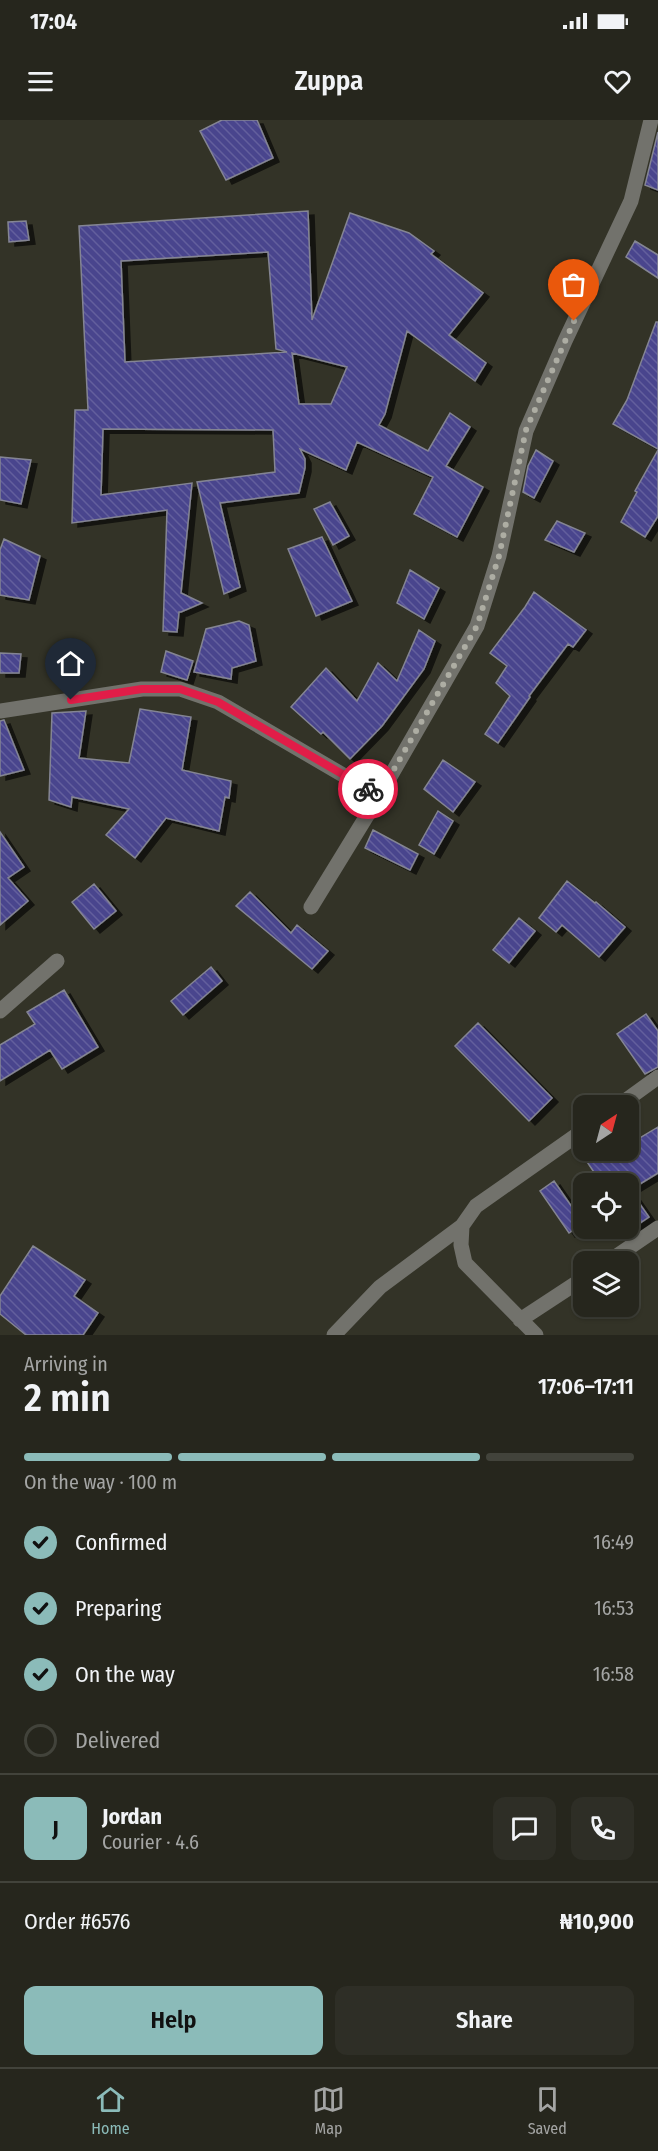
<!DOCTYPE html>
<meta charset="utf-8">
<style>
:root{--surface:#26261d;--page:#2e2e26;--text:#f1f3f6;--muted:#a4a5a4;--line:#42433b;--accent:#8bbbb9}
body{margin:0;font-family:"Fira Sans Condensed",sans-serif;background:var(--page);color:var(--text);height:100vh;display:flex;flex-direction:column;font-size:22px;white-space:nowrap}
*{box-sizing:border-box;margin:0}
p{font-size:20px;color:var(--muted)}
.icon{flex:none;width:33px;height:33px;fill:none;stroke:currentColor;stroke-width:2;stroke-linecap:round;stroke-linejoin:round}
.map{position:relative;height:1215px;overflow:hidden}
.details{display:flex;flex-direction:column;background:var(--surface);flex:1}
.details>*{flex:none}
.needle{width:39px;rotate:36deg}
.tools{position:absolute;left:573px;top:975px;display:grid;gap:12px}
.tools a{display:grid;place-items:center;width:66px;height:66px;border-radius:12px;background:var(--surface);box-shadow:0 2px 4px #0004,0 0 0 2px var(--line);font-size:30px}
.pin{position:absolute;display:grid;place-items:center;width:51px;height:51px;color:#fff;margin:-62px -26px;border-radius:50% 50% 50% 0;rotate:-45deg;box-shadow:0 0 6px #0007}
.pin .icon{rotate:45deg}
.courier{position:absolute;display:grid;place-items:center;width:60px;height:60px;margin:-30px;border:4px solid #e11d48;border-radius:50%;background:#fff;color:#222;box-shadow:0 2px 8px #0007}
.head em{font-style:normal;font-weight:600}
.head div{display:flex;flex-direction:column-reverse}
.head{display:flex;align-items:center;justify-content:space-between;height:102px;padding:0 24px}
h1{font-size:39px;font-weight:600;line-height:45px}
.bar{display:grid;grid-template-columns:repeat(4,1fr);gap:9px 6px;align-content:center;height:72px;padding:0 24px}
.bar i{height:8px;border-radius:4px;background:var(--line)}
.bar .active{background:var(--accent)}
.bar p{grid-column:span 4}
.line{display:flex;align-items:center;gap:15px;padding:0 24px;border-top:2px solid var(--line)}
.line div{flex:1}
.round{display:grid;place-items:center;flex:none;width:63px;height:63px;border-radius:12px;background:var(--page)}
ol{padding:0 24px;list-style:none}
li{display:flex;align-items:center;gap:18px;height:66px}
li p{margin-inline-start:auto}
li .icon{padding:6px;border-radius:50%;background:var(--accent);color:#111;stroke-width:4}
li:last-child{color:var(--muted)}
li i{width:33px;height:33px;border:3px solid var(--line);border-radius:50%}
.button{display:flex;gap:12px;margin-top:auto;padding:12px 24px}
.button a{flex:1;height:69px;border-radius:12px;background:var(--accent);color:#111;font-size:24px;font-weight:600;line-height:69px;text-align:center}
.button a+a{background:var(--page);color:var(--text)}
.status{display:flex;justify-content:space-between;align-items:center;height:42px;padding:0 30px;background:var(--surface);direction:ltr}
.status svg{height:16px;fill:currentColor}
header{display:flex;justify-content:space-between;align-items:center;height:78px;padding:0 24px;background:var(--surface);font-size:27px;font-weight:600}
.tab-bar{display:flex;justify-content:space-around;align-items:center;height:84px;border-top:2px solid var(--line);background:var(--surface);font-size:16px;color:var(--muted)}
.tab-bar a{display:grid;justify-items:center;gap:3px}
.tab-bar .active{color:var(--accent)}
.map>svg:first-child{display:block}
.building{fill:url(#building-back-hatch);stroke:#848593;stroke-width:1.5;fill-rule:evenodd;filter:url(#shadow)}
.lines{fill:none;stroke-linecap:round;stroke-linejoin:round}
.minor{stroke:#72726c;stroke-width:15}
.done{stroke:#adada3;stroke-width:6;stroke-dasharray:0 10.8}
.route{stroke:#e11d48;stroke-width:8}
</style>
<div class="status"><b>17:04</b><svg viewBox="0 0 49 12"><path d="M0 12V9h3v3zM5 12V6h3v6zM10 12V3h3v9zM15 12V0h3v12zM26 1h20v11H26zM47 4h2v5h-2z"/></svg></div>
<header><svg class="icon" aria-label="menu" viewBox="0 0 24 24"><path d="M4 6h16M4 12h16M4 18h16"/></svg>Zuppa<svg class="icon" aria-label="heart" viewBox="0 0 24 24"><path d="M12 20l-8-8c-3-5 5-10 8-4 3-6 11-1 8 4z"/></svg></header>
<div class="map">
<svg width="658" height="1215" viewBox="0 0 658 1215">
<defs>
<pattern id="building-back-hatch" width="6" height="6" patternUnits="userSpaceOnUse" patternTransform="scale(1.5)"><rect width="6" height="6" fill="#49448d"/><path d="M-1 5l2 2M0 0l6 6M5-1l2 2" fill="none" stroke="#645f9d"/></pattern>
<filter id="shadow"><feDropShadow dx="6" dy="4" stdDeviation="0" flood-color="#0009"/></filter>
</defs>
<rect width="100%" height="100%" fill="#333327"/>
<path class="building" d="M222,0H257L273,38L226,60L200,11Z
M658,12V70L645,65Z
M308,91L312,200L350,93L409,113L434,131L431,134L483,173L449,215L486,243L475,261L407,211L385,294L379,305L428,331L450,293L470,307L446,346L483,367L457,417L414,394L433,357L357,322L346,350L300,329L305,339V348L299,373L220,383L240,467L224,474L197,362L275,352L273,310L103,309L101,375L192,363L181,473L202,483L181,492H179L177,512L163,511L167,390L72,403L75,290H88L79,106ZM268,132L276,229L287,232L125,242L121,141ZM292,233L347,247L331,284H299Z
M26,101L29,120L9,122L8,102Z
M635,121L658,135V158L626,137Z
M656,202H658V329L613,304L627,280Z
M536,330L553,341L534,378L523,372L528,346Z
M658,330V396L645,417L621,402L637,372L635,371Z
M0,337L31,340L21,384L0,380Z
M330,382L349,416L333,425L314,389Z
M557,401L585,413L574,432L545,420Z
M322,417L352,481L316,496L288,429Z
M4,419L40,436L29,480L0,475V430Z
M410,450L439,468L424,499L397,483Z
M534,472L586,510L573,527L568,524L529,576L530,577L498,623L485,614L510,576L496,563L507,546L490,533L525,487Z
M239,501L249,505L256,541L232,548L231,559L194,552L206,509Z
M419,510L435,521L424,549L382,606L350,639L323,612L321,614L291,587L326,548L357,581L378,543L397,561Z
M166,531L193,541L187,560L161,552Z
M0,533L21,534L19,553H0Z
M140,589L191,597L182,650L231,661L229,678L225,677L219,711L166,698L135,738L106,715L129,689L72,677L71,687L49,680L52,593L86,591L79,638L129,643Z
M4,600L24,650L0,656V601Z
M443,640L475,662L453,692L424,669Z
M438,691L453,701L434,734L419,725Z
M373,710L418,734L410,750L365,728Z
M0,712L24,747L8,758L28,781L0,805Z
M567,761L595,783L596,782L625,807L599,837L562,805L556,812L539,798Z
M94,764L116,791L94,809L72,782Z
M250,772L291,813L297,805L328,831L312,849L236,786Z
M519,798L535,811L509,843L493,830Z
M211,847L222,861L183,895L171,881Z
M64,870L98,927L62,949L50,930L0,961V925L35,904L27,892Z
M646,894L658,911V947L645,954L617,914Z
M478,903L552,978L529,1001L455,926Z
M658,1007V1053L630,1070L649,1097L628,1111V1064H602L579,1030H603L608,1037L619,1030H628V1025Z
M554,1061L583,1103L569,1113L540,1071Z
M33,1126L85,1160L74,1176L98,1193L83,1215H26L0,1194V1176Z"/>
<g class="lines">
<path class="minor" d="M0,591L142,569H180L218,582L379,676
M311,787L379,676L477,506L499,436L526,311L565,221L631,81L651,0
M0,891L57,841
M618,986L658,957
M608,1142L658,1108
M520,1200L584,1158
M334,1215L380,1167L462,1106
M536,1215L465,1143L461,1125L462,1106L476,1086L584,1010"/>
</g>
<g class="lines">
<path class="done" d="M368,669L379,675L477,506L499,436L526,310L574,201"/>
<path class="route" d="M71,580L142,569H180L218,582L368,669"/>
</g>
</svg>
<div class="tools">
<a><svg class="needle" viewBox="-14 -14 28 28"><path d="M0-13l5 13h-10z" fill="#e53935"/><path d="M0 13l5-13h-10z" fill="#a4a5a4"/></svg></a>
<a><svg class="icon" aria-label="locate" viewBox="0 0 24 24"><circle cx="12" cy="12" r="6"/><path d="M12 2v4M12 18v4M2 12h4M18 12h4"/></svg></a>
<a><svg class="icon" aria-label="layers" viewBox="0 0 24 24"><path d="M12 4l9 5-9 5-9-5zM3 14l9 5 9-5"/></svg></a>
</div>
<div class="pin" style="left:574px;top:201px;background:#ea580c"><svg class="icon" aria-label="bag" viewBox="0 0 24 24"><path d="M5 8h14l-1 12H6zM9 8a3 3 0 0 1 6 0"/></svg></div>
<div class="pin" style="left:71px;top:580px;background:#1f2937"><svg class="icon" aria-label="home" viewBox="0 0 24 24"><path d="M3 11l9-7 9 7M6 9v11h12V9"/></svg></div>
<div class="courier" style="left:368px;top:669px"><svg class="icon" aria-label="bike" viewBox="0 0 24 24"><circle cx="6" cy="16" r="4"/><circle cx="18" cy="16" r="4"/><path d="M6 16l4-8h5l3 8M10 8l3 8H6M13 5h3"/></svg></div>
</div>
<section class="details">
<div class="head"><div><h1>2 min</h1><p>Arriving in</p></div><em>17:06–17:11</em></div>
<div class="bar"><i class="active"></i><i class="active"></i><i class="active"></i><i></i><p>On the way · 100 m</p></div>
<ol>
<li><svg class="icon" aria-label="check" viewBox="0 0 24 24"><path d="M5 12l5 5 9-10"/></svg>Confirmed<p>16:49</p></li>
<li><svg class="icon" aria-label="check" viewBox="0 0 24 24"><path d="M5 12l5 5 9-10"/></svg>Preparing<p>16:53</p></li>
<li><svg class="icon" aria-label="check" viewBox="0 0 24 24"><path d="M5 12l5 5 9-10"/></svg>On the way<p>16:58</p></li>
<li><i></i>Delivered</li>
</ol>
<div class="line" style="height:108px"><b class="round" style="background:var(--accent);color:#111">J</b><div><b>Jordan</b><p>Courier · 4.6</p></div><a class="round"><svg class="icon" aria-label="chat" viewBox="0 0 24 24"><path d="M4 5h16v11H9l-5 4z"/></svg></a><a class="round"><svg class="icon" aria-label="phone" viewBox="0 0 24 24"><path d="M5 4h4l2 5-3 2q2 4 5 5l2-3 5 2v4C11 20 4 13 5 4z"/></svg></a></div>
<div class="line" style="height:78px"><div>Order #6576</div><b>₦10,900</b></div>
<div class="button"><a>Help</a><a>Share</a></div>
</section>
<nav class="tab-bar">
<a class="active"><svg class="icon" aria-label="home" viewBox="0 0 24 24"><path d="M3 11l9-7 9 7M6 9v11h12V9"/></svg>Home</a>
<a><svg class="icon" aria-label="map" viewBox="0 0 24 24"><path d="M3 6l6-2 6 2 6-2v14l-6 2-6-2-6 2zM9 4v14M15 6v14"/></svg>Map</a>
<a><svg class="icon" aria-label="saved" viewBox="0 0 24 24"><path d="M7 4h10v16l-5-4-5 4z"/></svg>Saved</a>
</nav>
